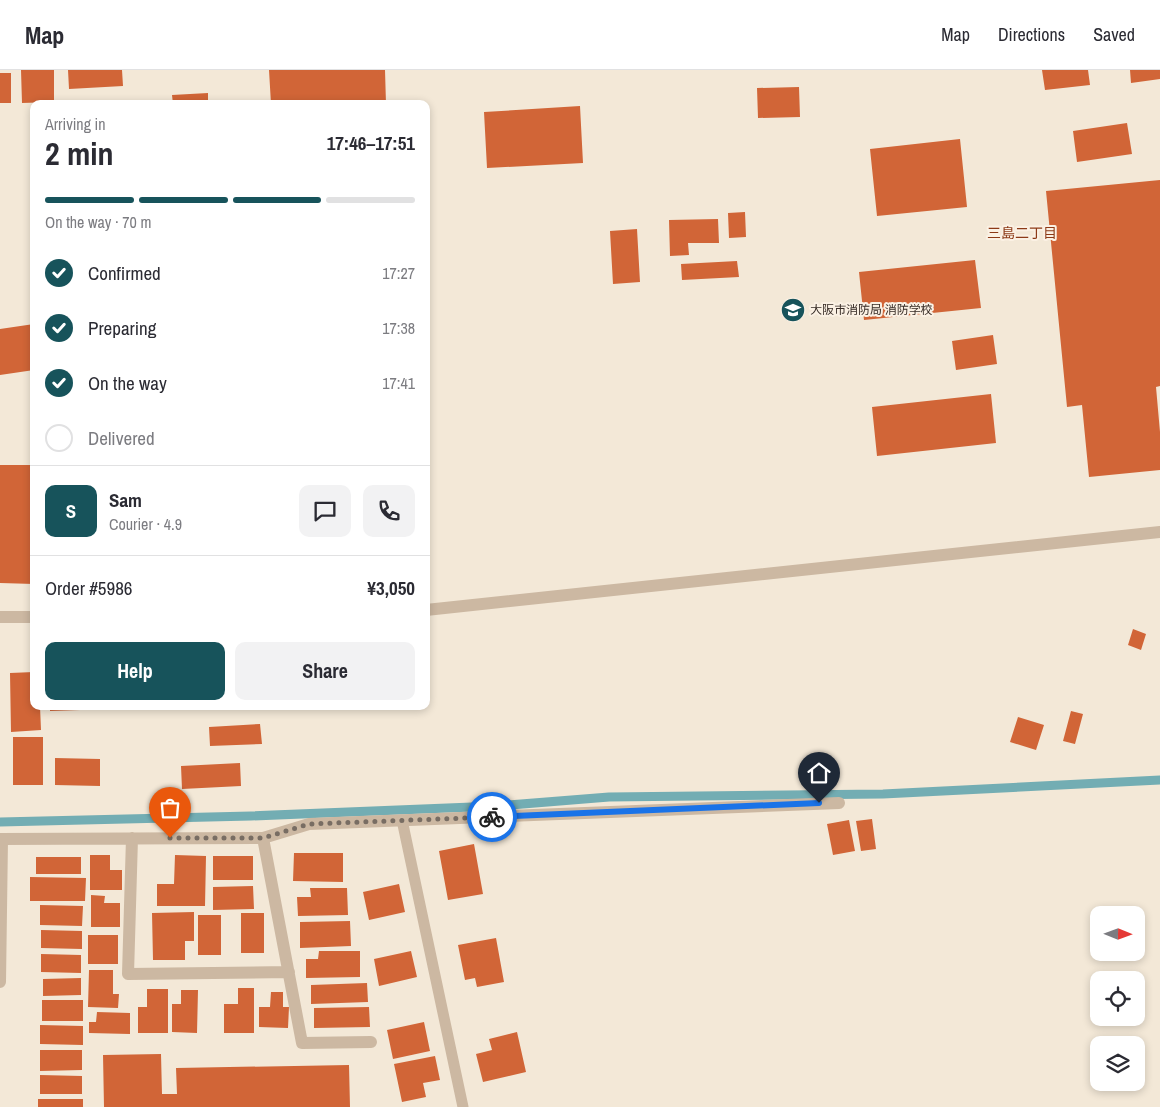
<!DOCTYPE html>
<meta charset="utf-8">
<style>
:root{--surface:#fff;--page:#f2f2f3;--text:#2b2b33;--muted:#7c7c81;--line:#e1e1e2;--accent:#17535b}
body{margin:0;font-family:"Archivo Narrow","Noto Sans JP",sans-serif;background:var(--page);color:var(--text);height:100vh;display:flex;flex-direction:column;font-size:19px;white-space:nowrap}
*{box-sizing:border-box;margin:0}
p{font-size:16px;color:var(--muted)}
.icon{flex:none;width:28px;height:28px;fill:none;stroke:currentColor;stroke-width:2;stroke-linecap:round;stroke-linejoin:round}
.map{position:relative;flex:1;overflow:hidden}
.drawer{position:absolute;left:30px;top:30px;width:400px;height:610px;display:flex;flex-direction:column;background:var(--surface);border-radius:10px;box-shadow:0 2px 8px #0003}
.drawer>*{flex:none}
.needle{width:32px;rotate:91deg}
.tools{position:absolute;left:1090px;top:836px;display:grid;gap:10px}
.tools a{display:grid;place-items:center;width:55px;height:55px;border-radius:10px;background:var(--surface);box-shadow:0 2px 8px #0003;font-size:25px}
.pin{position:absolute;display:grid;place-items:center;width:42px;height:42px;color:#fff;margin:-51px -21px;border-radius:50% 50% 50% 0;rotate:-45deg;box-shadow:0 0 5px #0007}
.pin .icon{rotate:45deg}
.courier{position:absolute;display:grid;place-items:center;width:50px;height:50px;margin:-25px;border:4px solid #1a73e8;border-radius:50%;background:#fff;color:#222;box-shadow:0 1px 6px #0007}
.head em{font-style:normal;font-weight:700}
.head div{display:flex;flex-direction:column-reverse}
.head{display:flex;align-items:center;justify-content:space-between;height:85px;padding:0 15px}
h1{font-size:32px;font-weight:700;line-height:38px}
.bar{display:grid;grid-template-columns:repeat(4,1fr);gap:8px 5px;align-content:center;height:60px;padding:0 15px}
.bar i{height:6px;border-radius:4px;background:var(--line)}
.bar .on{background:var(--accent)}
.bar p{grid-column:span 4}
.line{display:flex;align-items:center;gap:12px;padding:0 15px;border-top:1px solid var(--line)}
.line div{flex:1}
.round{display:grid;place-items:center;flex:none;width:52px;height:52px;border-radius:10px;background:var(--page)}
ol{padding:0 15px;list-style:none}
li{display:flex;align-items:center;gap:15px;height:55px}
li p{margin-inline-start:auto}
li .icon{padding:5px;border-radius:50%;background:var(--accent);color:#fff;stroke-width:4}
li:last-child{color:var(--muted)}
li i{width:28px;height:28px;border:2px solid var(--line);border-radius:50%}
.primary-button{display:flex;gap:10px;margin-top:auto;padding:10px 15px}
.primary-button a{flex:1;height:58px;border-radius:10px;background:var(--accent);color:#fff;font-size:20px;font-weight:700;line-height:58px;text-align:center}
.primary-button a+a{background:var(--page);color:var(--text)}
header{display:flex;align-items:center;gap:30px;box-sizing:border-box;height:70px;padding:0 25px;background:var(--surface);border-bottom:1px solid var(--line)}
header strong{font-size:24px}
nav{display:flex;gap:28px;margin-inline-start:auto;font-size:18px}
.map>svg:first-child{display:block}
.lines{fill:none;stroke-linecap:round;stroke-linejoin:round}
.stream{stroke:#73adb3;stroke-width:9}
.building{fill:#d16537}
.lane{stroke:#ccb8a2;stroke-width:11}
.street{stroke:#ccb8a2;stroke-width:12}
.done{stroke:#786d63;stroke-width:5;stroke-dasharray:0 9}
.route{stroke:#1a73e8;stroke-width:6}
.labels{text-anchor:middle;stroke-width:4;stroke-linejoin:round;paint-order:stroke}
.poi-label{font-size:12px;fill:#362b25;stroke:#fbf1e4;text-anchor:start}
.neighbourhood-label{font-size:14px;fill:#8c3a17;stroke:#fbf1e4}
</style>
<header>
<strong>Map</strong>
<nav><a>Map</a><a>Directions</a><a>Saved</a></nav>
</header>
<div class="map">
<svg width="1160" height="1037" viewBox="0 0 1160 1037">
<rect width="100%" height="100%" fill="#f3e8d7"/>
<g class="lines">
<path class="stream" d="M0,752L251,746L497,736L609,727L883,724L1160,710"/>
</g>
<path class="building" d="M21,0H54V32L22,33Z
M68,0H122L123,16L69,19Z
M269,0H385L386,34H271Z
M1042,0H1088L1090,15L1045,20Z
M1130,0H1160V9L1131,13Z
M0,3H11V33H0Z
M799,17L800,47L758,48L757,18Z
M208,23V34H173L172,25Z
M580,36L583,93L487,98L484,42Z
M1127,53L1132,84L1077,92L1073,61Z
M960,69L967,137L877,146L870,79Z
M1160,110V316L1156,317L1160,362V400L1089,407L1082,335L1067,337L1046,121Z
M745,142L746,167L729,168L728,143Z
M718,149L719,173H688L689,185L670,186L669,150Z
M637,159L640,212L613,214L610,161Z
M975,190L981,238L864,250L859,202Z
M737,191L739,207L682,210L681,194Z
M34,254V300L0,305V259Z
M993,265L997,294L956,300L952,271Z
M991,324L996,373L877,386L872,337Z
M0,395H34V514L0,513Z
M1133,559L1146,564L1141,580L1128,575Z
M34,602V636H40L41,660L11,662L10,603Z
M50,636H80V640L50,641Z
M1071,641L1083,644L1075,674L1063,671Z
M1018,647L1044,655L1036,680L1010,672Z
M260,654L262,674L210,676L209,657Z
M13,667H43V715H13Z
M55,688L100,689V716L55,715Z
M240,693L241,716L182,719L181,696Z
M872,749L876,779L861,781L856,751Z
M849,750L855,781L833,785L827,754Z
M474,774L483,824L448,830L439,781Z
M294,783H343V812L293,811Z
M90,785H110V800H122V820H90Z
M175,785L206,786L205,836H157V814H174Z
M213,786H253V810H213Z
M36,787H81V804H36Z
M30,807L86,808L85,831H30Z
M399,814L405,842L369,850L363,822Z
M253,816L254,839L213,840V817Z
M310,818H347L348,845L298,846L297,827H311Z
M91,825L105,826L104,833H120V857H91Z
M40,835L83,836L82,856L40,855Z
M194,842V871H185V890H153L152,843Z
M241,843H264V883H241Z
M198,845H221V885H198Z
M350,851L351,876L300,878V852Z
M41,860L82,861V879L41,878Z
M88,865H118V894H88Z
M496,868L504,912L477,917L475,908L465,910L458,875Z
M319,881H360V907L306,908V889H318Z
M411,881L417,907L379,916L374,889Z
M41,884L81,885V903L41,902Z
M89,900H113V924H119L118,938L88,937Z
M81,908V925L43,926V909Z
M367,913L368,932L311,934V915Z
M238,918H254V963H224V934H238Z
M147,919H168V963H138V937H147Z
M181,920H198L197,963L172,962V934H181Z
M271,922H283V937H289L288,958L259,957V937H270Z
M42,930H83V951H42Z
M369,937L370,957L314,958V938Z
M97,942L130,943V964L89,963V952H96Z
M424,952L430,981L393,989L387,960Z
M40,955L83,956V975L40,974Z
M517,962L526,1002L483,1012L476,984L492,980L489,969Z
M40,980H82V1000L40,1001Z
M161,984L162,1024H177L176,998L349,995L350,1037H104L103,985Z
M435,986L440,1010L423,1013L426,1027L402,1032L394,994Z
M40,1005L82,1006V1024H40Z
M38,1029H83V1037H38Z"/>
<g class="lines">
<path class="lane" d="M402,750L463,1037"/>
<path class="street" d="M426,540L1160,462
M0,547H34
M132,768L128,904L289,902
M263,768L302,973L371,972
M0,769L263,768L309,754L839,733
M0,912L2,769"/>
</g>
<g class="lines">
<path class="done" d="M170,768H263L309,754L492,747"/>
<path class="route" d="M492,747L819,733"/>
</g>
<defs>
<g id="school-disc" transform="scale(1.25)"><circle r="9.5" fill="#17535b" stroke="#fbf1e4"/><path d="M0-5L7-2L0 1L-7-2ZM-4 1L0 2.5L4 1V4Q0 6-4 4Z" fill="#fff"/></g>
</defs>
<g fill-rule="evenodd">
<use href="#school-disc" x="793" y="240"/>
</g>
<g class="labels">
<g class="poi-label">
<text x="810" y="244">大阪市消防局 消防学校</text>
</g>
<g class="neighbourhood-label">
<text x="1022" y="168">三島二丁目</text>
</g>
</g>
</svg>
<div class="tools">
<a><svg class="needle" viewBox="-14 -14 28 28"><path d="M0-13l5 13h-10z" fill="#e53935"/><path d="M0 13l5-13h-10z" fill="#7c7c81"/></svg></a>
<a><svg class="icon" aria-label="locate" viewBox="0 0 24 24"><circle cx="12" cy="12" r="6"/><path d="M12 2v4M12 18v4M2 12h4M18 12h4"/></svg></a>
<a><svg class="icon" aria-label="layers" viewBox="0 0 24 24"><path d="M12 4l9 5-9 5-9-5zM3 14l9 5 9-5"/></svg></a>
</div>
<div class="pin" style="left:170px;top:768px;background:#ea580c"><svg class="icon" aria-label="bag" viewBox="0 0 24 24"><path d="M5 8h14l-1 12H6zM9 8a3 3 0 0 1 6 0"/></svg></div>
<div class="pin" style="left:819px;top:733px;background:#1f2937"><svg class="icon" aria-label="home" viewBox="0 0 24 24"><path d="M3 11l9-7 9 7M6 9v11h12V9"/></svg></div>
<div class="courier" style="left:492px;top:747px"><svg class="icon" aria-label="bike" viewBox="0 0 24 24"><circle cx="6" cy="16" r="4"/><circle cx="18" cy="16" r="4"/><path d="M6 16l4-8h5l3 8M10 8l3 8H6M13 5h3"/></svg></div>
<section class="drawer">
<div class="head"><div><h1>2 min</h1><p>Arriving in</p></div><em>17:46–17:51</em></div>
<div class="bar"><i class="on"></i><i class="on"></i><i class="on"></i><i></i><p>On the way · 70 m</p></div>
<ol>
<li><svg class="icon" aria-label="check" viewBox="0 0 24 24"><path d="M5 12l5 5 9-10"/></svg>Confirmed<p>17:27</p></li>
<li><svg class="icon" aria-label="check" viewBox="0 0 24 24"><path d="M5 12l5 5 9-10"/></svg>Preparing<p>17:38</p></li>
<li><svg class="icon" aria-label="check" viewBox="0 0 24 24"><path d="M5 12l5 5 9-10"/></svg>On the way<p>17:41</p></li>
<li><i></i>Delivered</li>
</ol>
<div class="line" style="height:90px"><b class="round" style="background:var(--accent);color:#fff">S</b><div><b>Sam</b><p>Courier · 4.9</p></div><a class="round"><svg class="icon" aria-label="chat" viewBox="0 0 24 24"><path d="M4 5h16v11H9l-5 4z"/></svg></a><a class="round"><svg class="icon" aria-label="phone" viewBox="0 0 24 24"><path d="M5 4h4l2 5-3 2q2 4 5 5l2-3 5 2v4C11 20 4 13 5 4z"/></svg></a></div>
<div class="line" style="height:65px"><div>Order #5986</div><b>¥3,050</b></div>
<div class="primary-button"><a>Help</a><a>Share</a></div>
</section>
</div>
